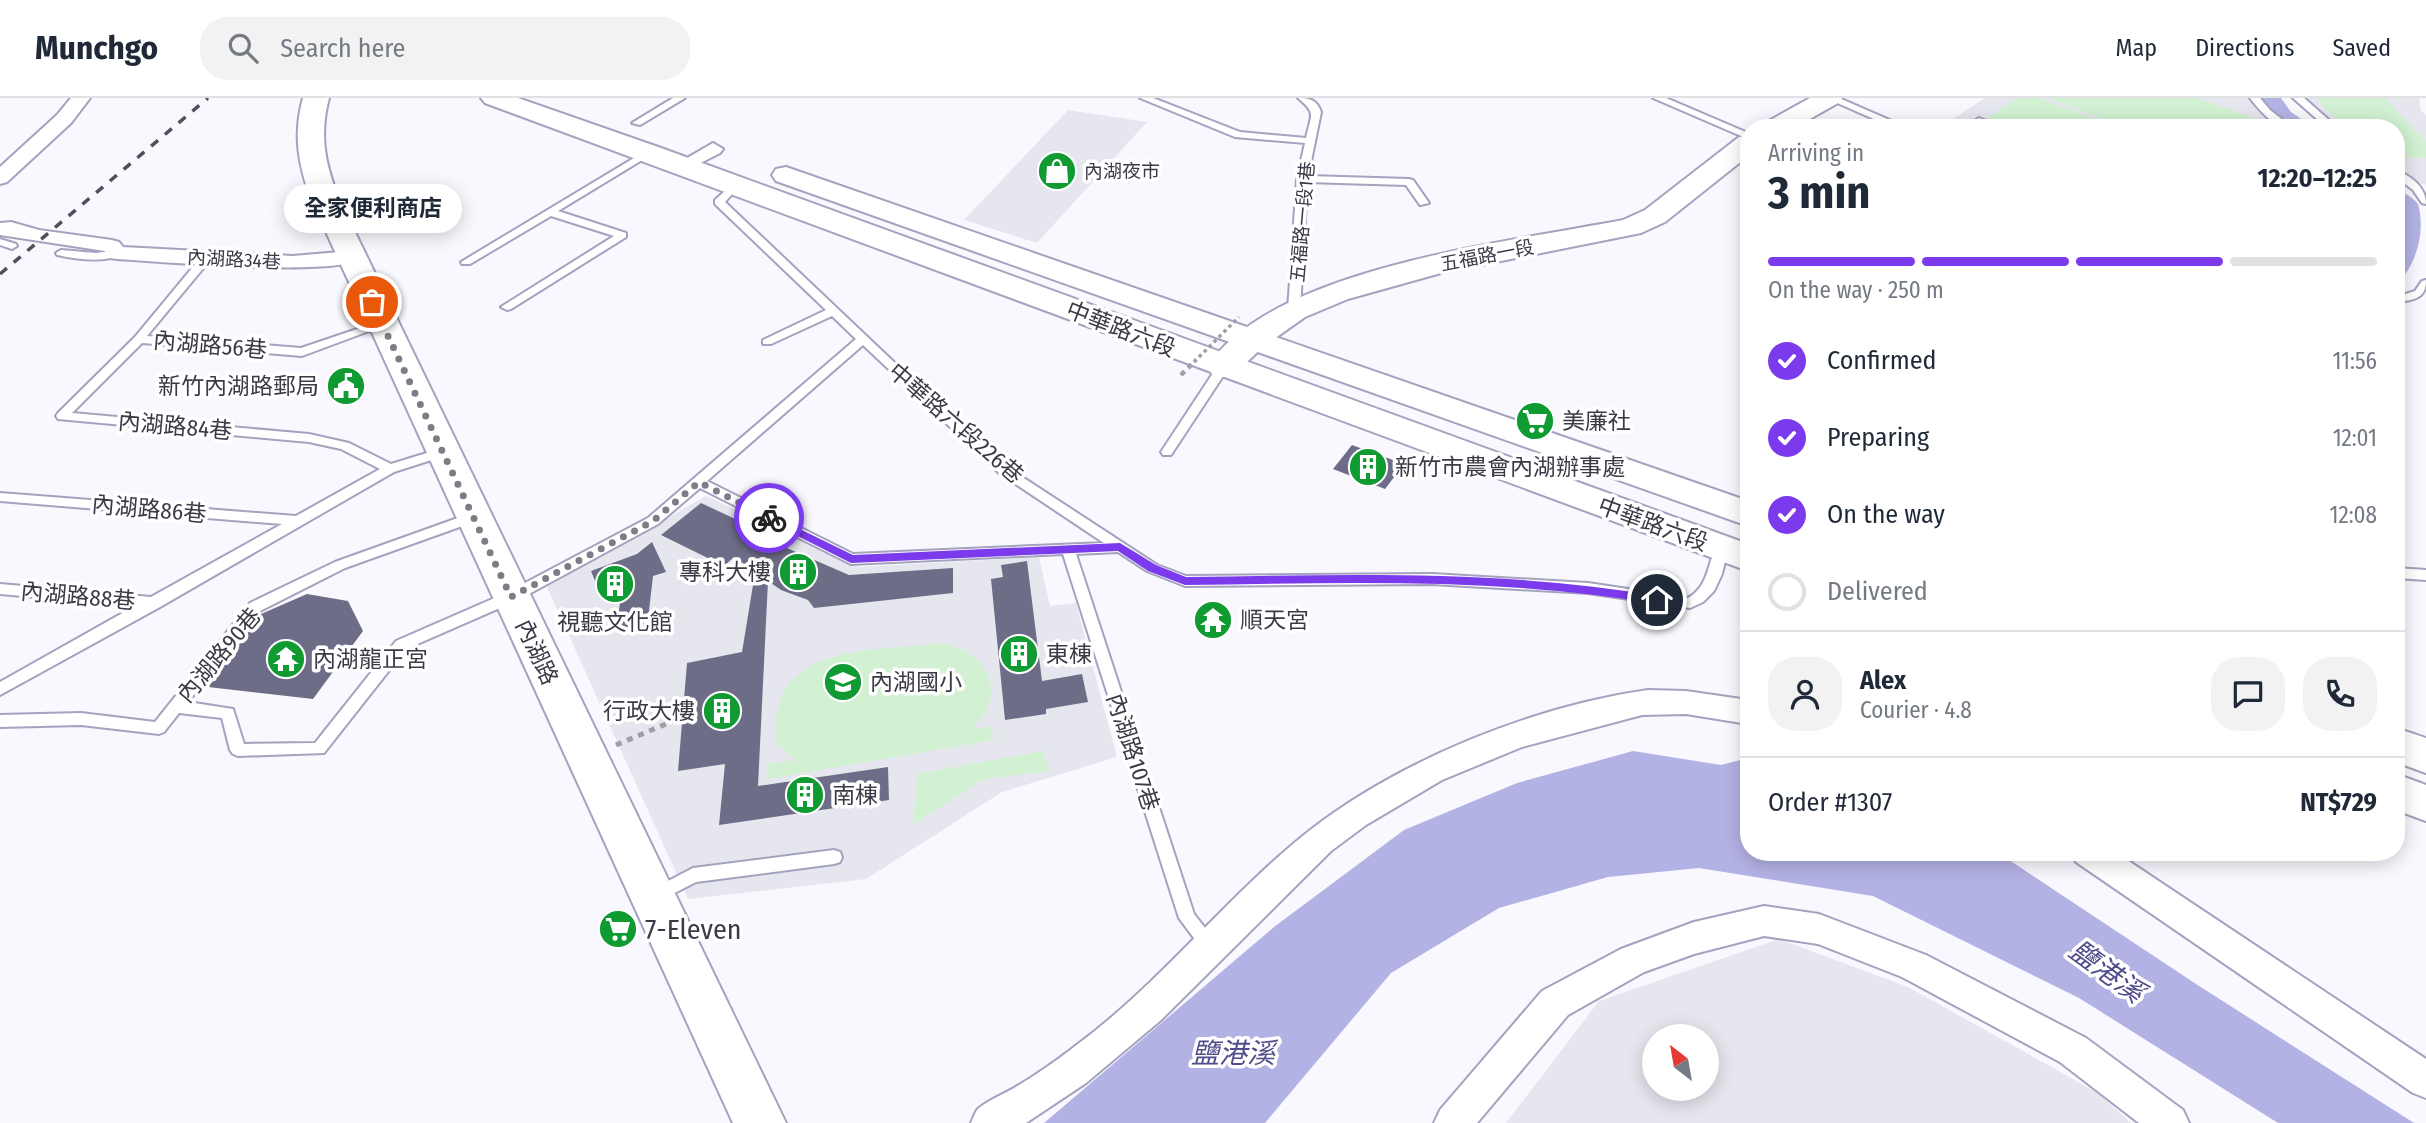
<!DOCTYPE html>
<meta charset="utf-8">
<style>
:root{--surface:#fff;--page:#f2f2f3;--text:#1f2937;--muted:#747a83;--line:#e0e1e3;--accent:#7c3aed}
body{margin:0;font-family:"Fira Sans Condensed","Noto Sans TC",sans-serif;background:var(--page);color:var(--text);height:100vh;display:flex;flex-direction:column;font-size:26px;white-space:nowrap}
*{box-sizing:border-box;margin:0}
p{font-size:23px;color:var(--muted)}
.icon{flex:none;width:38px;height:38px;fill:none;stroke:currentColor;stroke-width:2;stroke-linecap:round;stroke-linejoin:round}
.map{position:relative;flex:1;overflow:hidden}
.panel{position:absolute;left:1740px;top:21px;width:665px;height:742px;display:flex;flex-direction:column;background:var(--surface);border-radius:28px;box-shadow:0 4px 18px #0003}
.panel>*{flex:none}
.needle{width:46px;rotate:329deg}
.controls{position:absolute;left:1642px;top:926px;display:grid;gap:14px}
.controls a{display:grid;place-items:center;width:77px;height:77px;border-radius:50%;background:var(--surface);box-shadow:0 4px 18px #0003;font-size:35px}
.pin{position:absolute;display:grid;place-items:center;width:60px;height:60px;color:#fff;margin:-30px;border:4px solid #fff;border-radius:50%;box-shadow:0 2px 7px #0007}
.courier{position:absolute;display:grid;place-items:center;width:70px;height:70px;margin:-35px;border:5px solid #7c3aed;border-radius:50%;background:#fff;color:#222;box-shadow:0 2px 9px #0007}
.bubble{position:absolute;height:49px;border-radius:24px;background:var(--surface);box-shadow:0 4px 18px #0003;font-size:23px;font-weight:700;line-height:49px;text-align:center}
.head em{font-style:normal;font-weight:700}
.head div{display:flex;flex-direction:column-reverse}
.head{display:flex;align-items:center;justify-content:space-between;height:119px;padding:0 28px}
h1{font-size:46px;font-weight:700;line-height:52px}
.bar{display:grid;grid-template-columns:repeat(4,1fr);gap:10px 7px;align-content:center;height:84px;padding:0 28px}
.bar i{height:9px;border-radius:5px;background:var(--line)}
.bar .selected{background:var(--accent)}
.bar p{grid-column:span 4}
.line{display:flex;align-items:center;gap:18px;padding:0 28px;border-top:2px solid var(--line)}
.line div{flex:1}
.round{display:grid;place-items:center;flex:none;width:74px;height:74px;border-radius:28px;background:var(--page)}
ol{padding:0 28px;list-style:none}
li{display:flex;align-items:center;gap:21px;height:77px}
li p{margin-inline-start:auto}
li .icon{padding:7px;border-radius:50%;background:var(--accent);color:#fff;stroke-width:4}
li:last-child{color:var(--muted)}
li i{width:38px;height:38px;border:4px solid var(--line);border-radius:50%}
header{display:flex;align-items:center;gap:42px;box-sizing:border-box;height:98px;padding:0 35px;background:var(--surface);border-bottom:2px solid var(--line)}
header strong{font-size:33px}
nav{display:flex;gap:38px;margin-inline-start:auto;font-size:24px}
.search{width:490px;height:63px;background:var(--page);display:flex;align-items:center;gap:18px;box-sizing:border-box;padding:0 24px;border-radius:28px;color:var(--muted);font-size:26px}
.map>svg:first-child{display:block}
.built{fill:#e6e7ee;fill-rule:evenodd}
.green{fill:#d2f1d2}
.water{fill:#b3b2e4}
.building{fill:#6d6d87}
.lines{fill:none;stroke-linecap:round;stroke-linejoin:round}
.service-casing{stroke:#a3a3bf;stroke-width:4}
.minor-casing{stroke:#a3a3bf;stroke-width:4}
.secondary-casing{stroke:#a3a3bf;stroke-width:4}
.primary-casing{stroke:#a3a3bf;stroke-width:4}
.path{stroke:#9e9ea7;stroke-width:5;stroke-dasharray:6 6;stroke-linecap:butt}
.service{fill:#fff;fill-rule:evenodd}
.minor{fill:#fff;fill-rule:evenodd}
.secondary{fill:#fff;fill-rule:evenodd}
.primary{fill:#fff;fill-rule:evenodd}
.rail{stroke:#50505b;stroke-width:3.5;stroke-dasharray:9 9;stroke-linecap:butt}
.path-bridge-far1{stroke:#9e9ea7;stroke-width:3.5;stroke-dasharray:3.5 3.5;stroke-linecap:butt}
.path-bridge{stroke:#9e9ea7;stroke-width:4.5;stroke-dasharray:5 5;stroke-linecap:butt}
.route{fill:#7c3aed}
.done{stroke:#7d7d87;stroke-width:7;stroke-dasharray:0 12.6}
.labels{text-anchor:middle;stroke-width:7;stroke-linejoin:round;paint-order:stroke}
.far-poi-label{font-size:19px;fill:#3b3b47;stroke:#fff;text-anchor:start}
.far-street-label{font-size:19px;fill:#3b3b47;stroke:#fff}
.street-label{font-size:23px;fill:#3b3b47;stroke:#fff}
.poi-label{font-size:23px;fill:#3b3b47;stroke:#fff;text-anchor:start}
.near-poi-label{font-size:28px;fill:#3b3b47;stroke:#fff;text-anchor:start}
.near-water-label{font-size:28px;font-style:italic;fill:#514c8b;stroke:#fff}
</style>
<header>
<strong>Munchgo</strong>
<div class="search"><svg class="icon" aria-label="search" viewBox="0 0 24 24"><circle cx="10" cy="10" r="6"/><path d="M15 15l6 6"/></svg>Search here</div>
<nav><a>Map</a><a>Directions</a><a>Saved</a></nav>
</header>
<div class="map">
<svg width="2426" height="1025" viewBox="0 0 2426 1025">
<rect width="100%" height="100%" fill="#f8f8fe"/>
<path class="built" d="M1985,0H2252L2261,12L2285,30H1939Z
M2300,0H2419L2421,13L2426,17V87L2416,85L2396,72V30H2333Z
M1068,12L1147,24L1037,145L964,122Z
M706,398L859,469L1039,459L1050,508L1076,505L1117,659L1002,694L866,781L688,801L547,489Z
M1779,841L1908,889L2098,995L2131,1025H1506L1599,903ZM1654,938H1706V990H1654Z"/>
<path class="green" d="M2018,0H2039L2119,30H2008L1985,21Z
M2048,0H2198L2281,30H2127Z
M2317,0H2385L2426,44V60L2396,59V30C2359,30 2340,34 2317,0Z
M940,545C970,550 997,570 990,604C988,613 977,624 971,632L992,628L993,642L768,681L767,666L795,662L776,644C767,545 869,554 940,545Z
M1043,653L1050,673L984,681L913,727L917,676Z"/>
<path class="water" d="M2262,0H2281L2291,14L2314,30C2290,30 2277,19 2262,0Z
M2396,89C2402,94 2414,100 2418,106C2426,134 2416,168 2396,187Z
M1633,653L1721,667L1748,660V754H1997L2196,886L2414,1025H2278L2079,900L1873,798L1699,770L1608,779L1499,810L1391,875L1265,1025H1044L1274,829L1404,732L1517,685Z"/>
<path class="building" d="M1352,347L1404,366L1385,391L1333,371Z
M701,405L763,434L759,438L849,477L953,470V495L814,510L808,502L781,492L734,459L724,468L661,437Z
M652,444L666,474L653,478L647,530L616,534L622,490L601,498L591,473L637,456Z
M1027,463L1042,583L1082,576L1088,604L1046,611V616L1005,622L991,481L1003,479L1001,467Z
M754,481L768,483L758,688L888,669L889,702L719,727L725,666L678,673L687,565L742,554Z
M307,496L348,503L363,533L313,601L208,589L261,516Z"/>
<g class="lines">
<g class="service-casing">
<path id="service" d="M673,0H685L640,27L632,25Z
M1140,0H1153L1240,34L1306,40C1311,16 1317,16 1298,0C1310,0 1317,2 1321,14L1308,78L1409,81L1413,82L1429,105L1420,107L1406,87L1307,84L1300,212L1294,215L1290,214L1288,212L1297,81L1305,45L1235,39Z
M1653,0H1666L1748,35V41Z
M1826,0H1839L1908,30H1894Z
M2250,0H2260L2270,12L2293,30C2274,30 2261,14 2250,0Z
M2293,0H2304L2338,30H2327Z
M1979,20L1999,28L2001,30H1987L1980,27L1976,30H1964Z
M649,51L654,54L652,56L558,113L626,135V139L511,211L507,212L501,209L614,138L551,118L470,166H462L461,164Z
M2396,72C2411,78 2426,89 2426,106L2422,105L2413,92L2396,79Z
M736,83L741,86L725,104L974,340L1007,369L1157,467L1186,478L1432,476L1588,485L1688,500C1713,486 1707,453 1721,446L1728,451L1722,476L1714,493L1703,504L1690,510L1588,495L1432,486L1185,488L1147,473L1118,454L1076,456L1194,816L1220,849L1217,855L1211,857L1205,855L1179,820L1063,456L851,466L700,390L658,426L516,503L406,551L324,655L238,658L233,656L230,652L222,620L179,615L164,634L159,636L81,627L0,629V617L81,615L155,624L250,505L335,464L469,416H479L481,419L479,422L345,470L260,513L188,604L233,611L244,646L315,645L396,543L506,495L648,420L856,241L832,218L771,246H763V242L826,212L715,106V102ZM863,247L999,375L1104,445L853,456L707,383Z
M0,141L16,146L17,148L12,151L0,147Z
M61,152L96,155L117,152L122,155C106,166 76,161 57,157L56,155Z
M206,157L210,158V162L147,238L301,250L378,224L382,223L388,226L302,258L142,245L72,315L309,336L349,345L391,366L443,350L449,354L447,357L394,374L160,509L0,597V584L135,508L0,496V486L151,499L282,426L0,403V395L296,418L380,371L341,351L309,344L58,321L56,318L58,315L135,239L202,158Z
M2426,182C2426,202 2413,201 2396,205V199L2415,193L2422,183Z
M1223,265L1229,269L1171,357H1163L1161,354L1163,351L1219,266Z
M2396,470L2426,472V482L2396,480Z
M834,752L840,754L842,759L840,764L834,766L696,784L657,804L651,802L649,797L651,792L693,770Z"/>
</g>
<g class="minor-casing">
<path id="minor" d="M71,0H90L71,25L7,84L0,86V69L57,17Z
M713,45L723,51L720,55L685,73L675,67Z
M11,124L39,132L112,142L119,144L123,149L293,158L351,153L362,159C347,180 151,163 117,161L109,160L105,153L0,137V125Z
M1648,592L1686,593L1748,602V626L1686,616L1642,617L1522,649L1442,682L1366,727L1331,753L1161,922L1086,985L1026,1025H971C973,1021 975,1014 978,1011C989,1001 1007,995 1019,987C1046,971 1072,951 1096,932C1172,871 1233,793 1309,733C1400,662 1534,608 1648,592Z
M2072,754H2115L2426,961V1000L2413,995L2076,764Z
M1764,808L1819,816L1926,857L2086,940L2183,1012L2189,1025H2139L2060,964L1902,879L1818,846L1764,838L1694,856L1644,874L1568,917L1477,1025H1434L1440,1012L1542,893L1621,851L1694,824Z"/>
</g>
<g class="secondary-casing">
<path id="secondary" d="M1810,0H1842L1838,5L1794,30H1761L1765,25Z
M1748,37V58L1665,124L1641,135L1441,175L1348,201L1305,219L1264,248L1234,276L1223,279L1212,276L1207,269C1273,169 1511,144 1623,122L1645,112L1739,39Z"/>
</g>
<g class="primary-casing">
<path id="primary" d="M303,0H329C319,37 325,66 339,101L786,1025H733L311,101C298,66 293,36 303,0Z
M481,0H518L661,50L1748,446V473L485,5Z
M786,69L1748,403V428L776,83L772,77L776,71Z
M2396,630L2426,640V675L2396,664Z
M2396,676L2426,687V723L2396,712Z"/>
</g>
<path class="path" d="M616,647L673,623"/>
<use href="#service" class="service"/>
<use href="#minor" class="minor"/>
<use href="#secondary" class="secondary"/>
<use href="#primary" class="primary"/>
<path class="rail" d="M0,176L208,0"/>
<path class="path-bridge-far1" d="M1194,264L1239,219"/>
<path class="path-bridge" d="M1181,277L1196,262"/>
</g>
<path class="route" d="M769,416L853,457L1120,445L1156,467L1186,479C1343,477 1502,471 1657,498L1663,502L1657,506C1501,479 1343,485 1185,487L1148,473L1118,453L851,465L766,422L764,420Z"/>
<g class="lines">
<path class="done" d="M372,204L511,499L653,423L699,384L769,420"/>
</g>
<defs>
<g id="shop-disc" transform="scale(2.0125)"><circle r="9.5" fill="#0f9a32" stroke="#fff"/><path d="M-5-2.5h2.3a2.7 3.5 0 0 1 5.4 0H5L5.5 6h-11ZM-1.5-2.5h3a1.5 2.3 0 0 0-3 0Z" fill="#fff"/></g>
<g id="civic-disc" transform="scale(2.0125)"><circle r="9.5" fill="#0f9a32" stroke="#fff"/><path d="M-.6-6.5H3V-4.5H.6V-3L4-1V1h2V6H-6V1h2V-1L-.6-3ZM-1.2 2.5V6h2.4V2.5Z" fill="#fff"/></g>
<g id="supermarket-disc" transform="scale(2.0125)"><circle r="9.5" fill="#0f9a32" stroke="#fff"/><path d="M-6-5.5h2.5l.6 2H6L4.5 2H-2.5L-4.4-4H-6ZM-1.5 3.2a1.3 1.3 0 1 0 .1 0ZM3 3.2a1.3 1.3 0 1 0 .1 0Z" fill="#fff"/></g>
<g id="building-disc" transform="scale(2.0125)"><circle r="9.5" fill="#0f9a32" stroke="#fff"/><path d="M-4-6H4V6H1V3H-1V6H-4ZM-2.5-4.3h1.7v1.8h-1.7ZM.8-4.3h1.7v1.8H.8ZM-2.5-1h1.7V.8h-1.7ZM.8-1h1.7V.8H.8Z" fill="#fff"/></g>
<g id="temple-disc" transform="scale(2.0125)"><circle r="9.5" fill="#0f9a32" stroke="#fff"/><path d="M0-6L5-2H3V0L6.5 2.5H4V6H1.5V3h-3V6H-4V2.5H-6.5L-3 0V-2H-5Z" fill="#fff"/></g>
<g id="school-disc" transform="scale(2.0125)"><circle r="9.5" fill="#0f9a32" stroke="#fff"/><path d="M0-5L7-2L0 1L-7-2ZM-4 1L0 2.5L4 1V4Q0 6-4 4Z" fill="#fff"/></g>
</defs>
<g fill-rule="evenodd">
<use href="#shop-disc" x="1057" y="73"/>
<use href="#civic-disc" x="346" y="288"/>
<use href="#supermarket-disc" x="1535" y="323"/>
<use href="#building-disc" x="1368" y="369"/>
<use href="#building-disc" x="798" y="474"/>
<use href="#building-disc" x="615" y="486"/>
<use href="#temple-disc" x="1213" y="522"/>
<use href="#building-disc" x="1019" y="556"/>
<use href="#temple-disc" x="286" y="561"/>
<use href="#school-disc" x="843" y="584"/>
<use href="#building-disc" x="722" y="613"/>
<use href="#building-disc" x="805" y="697"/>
<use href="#supermarket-disc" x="618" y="831"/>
</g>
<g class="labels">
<g class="far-poi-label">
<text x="1084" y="80">內湖夜市</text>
</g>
<g class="far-street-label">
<text transform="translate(1302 124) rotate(-85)" y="7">五福路一段1巷</text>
<text transform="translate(1487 157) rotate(-11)" y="7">五福路一段</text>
<text transform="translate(234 161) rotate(3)" y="7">內湖路34巷</text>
</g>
<g class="street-label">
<text transform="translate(1121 231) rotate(21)" y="8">中華路六段</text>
<text transform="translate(210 247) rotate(5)" y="8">內湖路56巷</text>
<text transform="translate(956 325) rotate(41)" y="8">中華路六段226巷</text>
<text transform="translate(175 328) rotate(5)" y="8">內湖路84巷</text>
<text transform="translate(149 411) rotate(5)" y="8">內湖路86巷</text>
<text transform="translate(1653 426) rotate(20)" y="8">中華路六段</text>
<text transform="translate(78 498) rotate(5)" y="8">內湖路88巷</text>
<text transform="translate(537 554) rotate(65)" y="8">內湖路</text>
<text transform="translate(219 557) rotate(-50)" y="8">內湖路90巷</text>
<text transform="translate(1133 654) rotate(72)" y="8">內湖路107巷</text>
</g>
<g class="poi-label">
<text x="319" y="296" text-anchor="end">新竹內湖路郵局</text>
<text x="1562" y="331">美廉社</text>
<text x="1395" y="377">新竹市農會內湖辦事處</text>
<text x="771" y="482" text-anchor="end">專科大樓</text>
<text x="1240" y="530">順天宮</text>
<text x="615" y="532" text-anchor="middle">視聽文化館</text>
<text x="1046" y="564">東棟</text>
<text x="313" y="569">內湖龍正宮</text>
<text x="870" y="592">內湖國小</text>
<text x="695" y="621" text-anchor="end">行政大樓</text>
<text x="832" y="705">南棟</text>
</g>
<g class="near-poi-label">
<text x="645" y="841">7-Eleven</text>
</g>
<g class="near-water-label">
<text transform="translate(2107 873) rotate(36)" y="10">鹽港溪</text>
<text x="1233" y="965">鹽港溪</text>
</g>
</g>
</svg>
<div class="controls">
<a><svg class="needle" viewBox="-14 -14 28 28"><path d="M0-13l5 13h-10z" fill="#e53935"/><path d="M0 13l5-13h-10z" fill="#747a83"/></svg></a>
</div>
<div class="pin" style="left:372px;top:204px;background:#ea580c"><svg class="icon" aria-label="bag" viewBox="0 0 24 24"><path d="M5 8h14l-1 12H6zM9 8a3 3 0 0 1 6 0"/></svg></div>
<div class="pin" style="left:1657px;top:502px;background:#1f2937"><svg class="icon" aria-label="home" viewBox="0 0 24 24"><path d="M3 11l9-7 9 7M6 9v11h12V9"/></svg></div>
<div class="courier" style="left:769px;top:420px"><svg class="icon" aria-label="bike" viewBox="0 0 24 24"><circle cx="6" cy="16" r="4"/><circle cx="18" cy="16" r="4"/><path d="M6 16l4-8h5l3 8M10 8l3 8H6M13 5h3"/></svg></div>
<div class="bubble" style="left:284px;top:86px;width:178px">全家便利商店</div>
<section class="panel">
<div class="head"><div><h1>3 min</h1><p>Arriving in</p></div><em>12:20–12:25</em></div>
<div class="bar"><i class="selected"></i><i class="selected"></i><i class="selected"></i><i></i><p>On the way · 250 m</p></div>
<ol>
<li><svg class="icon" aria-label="check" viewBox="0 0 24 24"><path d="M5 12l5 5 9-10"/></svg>Confirmed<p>11:56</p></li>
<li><svg class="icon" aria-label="check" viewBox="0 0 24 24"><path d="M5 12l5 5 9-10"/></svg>Preparing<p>12:01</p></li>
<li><svg class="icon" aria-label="check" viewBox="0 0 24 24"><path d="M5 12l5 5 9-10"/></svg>On the way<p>12:08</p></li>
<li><i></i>Delivered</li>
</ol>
<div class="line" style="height:126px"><a class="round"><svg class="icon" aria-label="person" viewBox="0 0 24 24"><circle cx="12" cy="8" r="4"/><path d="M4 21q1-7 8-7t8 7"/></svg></a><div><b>Alex</b><p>Courier · 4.8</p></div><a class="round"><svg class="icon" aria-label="chat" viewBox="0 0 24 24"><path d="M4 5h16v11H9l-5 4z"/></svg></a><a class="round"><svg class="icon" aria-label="phone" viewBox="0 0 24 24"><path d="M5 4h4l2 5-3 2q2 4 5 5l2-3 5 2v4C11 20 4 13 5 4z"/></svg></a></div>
<div class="line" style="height:91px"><div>Order #1307</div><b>NT$729</b></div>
</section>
</div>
